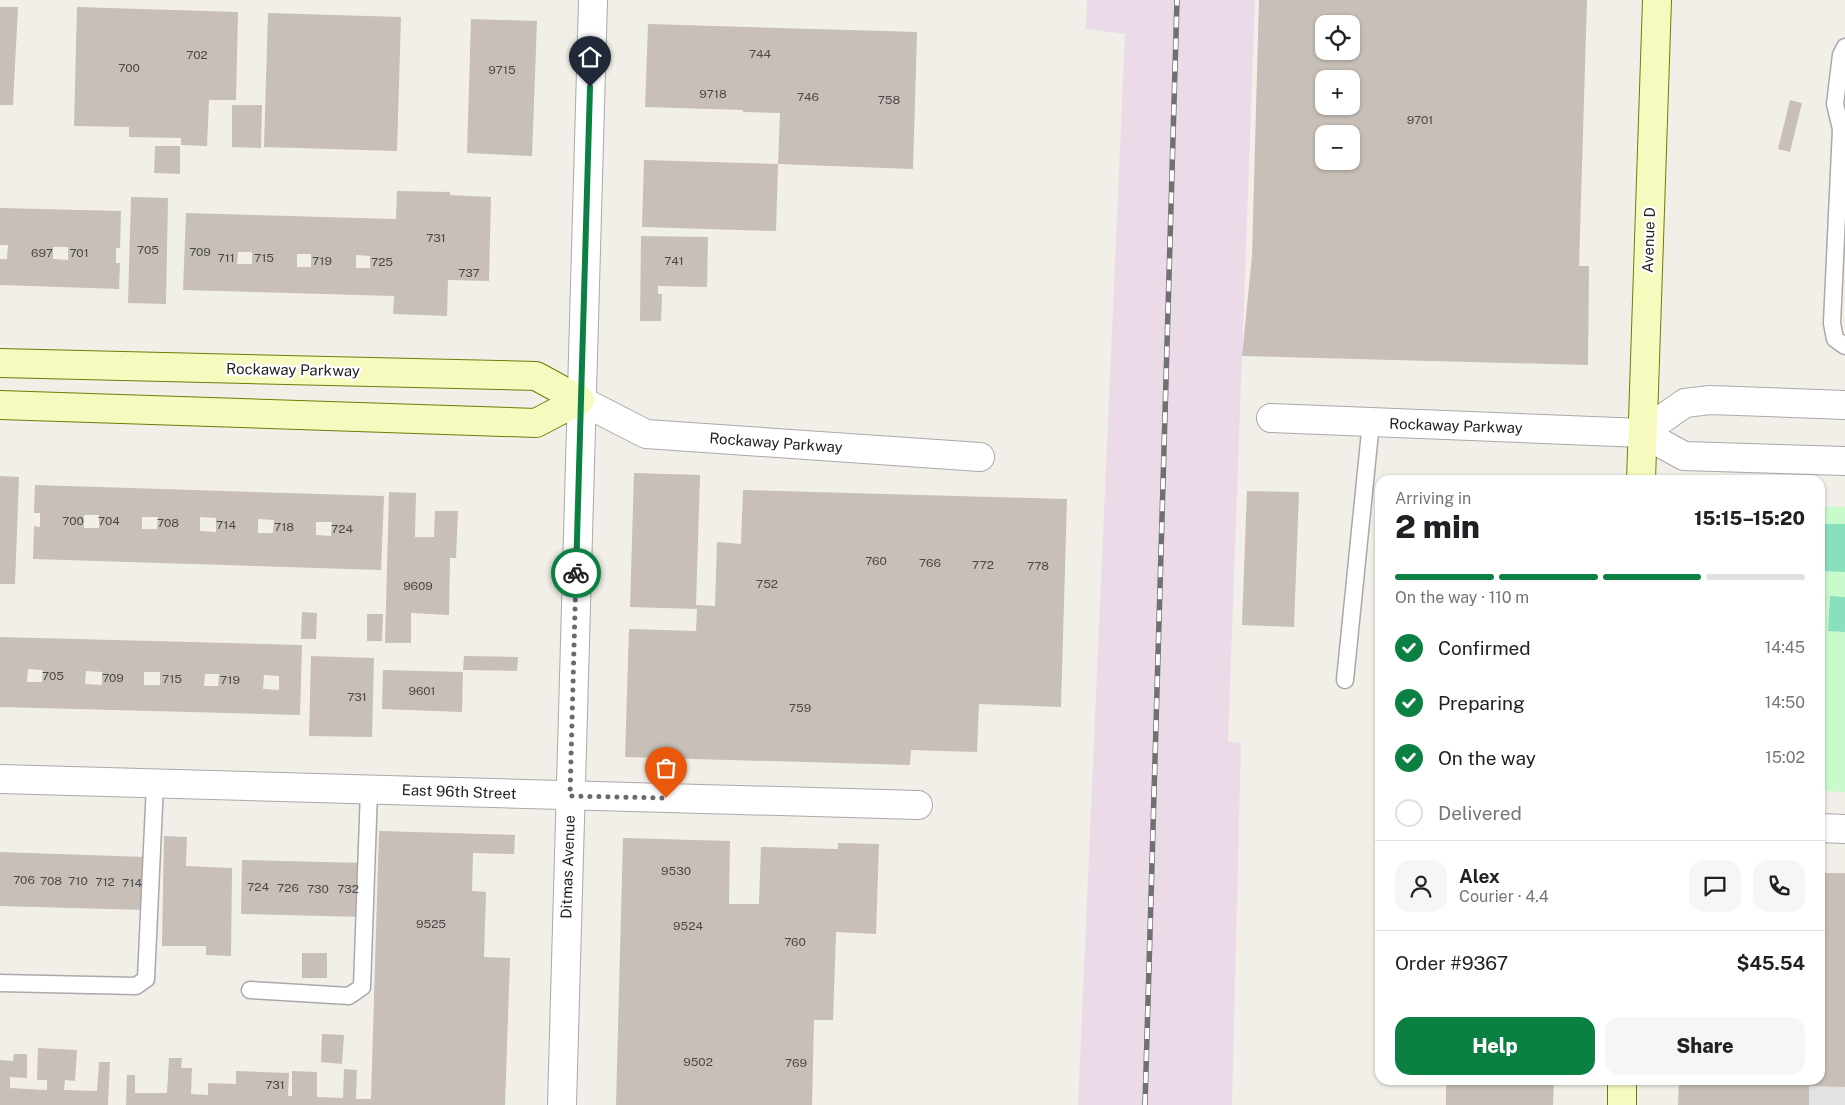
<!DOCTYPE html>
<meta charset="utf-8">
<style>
:root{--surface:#fff;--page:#f6f6f6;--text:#202124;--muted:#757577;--line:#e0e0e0;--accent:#0b8043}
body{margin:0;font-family:"Public Sans",sans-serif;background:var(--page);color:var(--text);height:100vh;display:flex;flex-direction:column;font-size:19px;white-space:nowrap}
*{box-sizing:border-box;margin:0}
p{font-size:16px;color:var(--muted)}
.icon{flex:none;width:28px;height:28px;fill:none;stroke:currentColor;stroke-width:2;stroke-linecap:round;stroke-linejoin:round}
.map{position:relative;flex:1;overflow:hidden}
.drawer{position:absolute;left:1375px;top:475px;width:450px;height:610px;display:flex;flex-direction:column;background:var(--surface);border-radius:15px;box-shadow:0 1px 4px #0004}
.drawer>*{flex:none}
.tools{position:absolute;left:1315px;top:15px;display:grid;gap:10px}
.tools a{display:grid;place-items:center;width:45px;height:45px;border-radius:10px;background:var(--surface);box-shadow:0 1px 4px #0004;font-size:25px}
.pin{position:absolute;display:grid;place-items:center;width:42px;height:42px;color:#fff;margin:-51px -21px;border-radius:50% 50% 50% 0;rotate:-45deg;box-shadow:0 0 5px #0007}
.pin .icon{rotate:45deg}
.courier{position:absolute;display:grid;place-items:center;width:50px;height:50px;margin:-25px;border:4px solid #0b8043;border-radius:50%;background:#fff;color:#222;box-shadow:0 1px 6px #0007}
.overview em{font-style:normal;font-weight:800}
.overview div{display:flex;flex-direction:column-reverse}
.overview{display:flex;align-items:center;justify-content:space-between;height:85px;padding:0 20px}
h1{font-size:32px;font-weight:800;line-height:38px}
.bar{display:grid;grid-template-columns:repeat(4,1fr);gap:8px 5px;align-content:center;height:60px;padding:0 20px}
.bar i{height:6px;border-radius:4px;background:var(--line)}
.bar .on{background:var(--accent)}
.bar p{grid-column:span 4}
.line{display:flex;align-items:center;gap:12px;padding:0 20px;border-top:1px solid var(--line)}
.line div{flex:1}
.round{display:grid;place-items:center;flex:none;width:52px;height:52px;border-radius:15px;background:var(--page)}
ol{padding:0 20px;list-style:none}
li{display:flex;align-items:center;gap:15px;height:55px}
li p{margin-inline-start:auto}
li .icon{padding:5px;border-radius:50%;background:var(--accent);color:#fff;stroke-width:4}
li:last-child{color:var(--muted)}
li i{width:28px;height:28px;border:2px solid var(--line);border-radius:50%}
.primary-button{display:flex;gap:10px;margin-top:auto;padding:10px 20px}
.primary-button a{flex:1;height:58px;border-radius:15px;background:var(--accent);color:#fff;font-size:20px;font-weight:800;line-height:58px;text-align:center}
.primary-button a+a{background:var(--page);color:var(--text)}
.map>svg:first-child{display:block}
.industrial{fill:#ebdbe8}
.park{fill:#c8facc}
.pitch{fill:#88e0be}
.parking{fill:#e2e2e2}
.building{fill:#c7bfb8;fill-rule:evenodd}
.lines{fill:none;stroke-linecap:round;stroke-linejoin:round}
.lane-casing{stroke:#a9a9a9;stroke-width:19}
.street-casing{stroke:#a9a9a9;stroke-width:30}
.secondary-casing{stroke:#707d05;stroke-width:30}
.lane{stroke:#fff;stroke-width:16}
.street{stroke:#fff;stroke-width:28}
.secondary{stroke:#f7fabf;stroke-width:28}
.rail-casing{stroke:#707070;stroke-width:5.5}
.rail{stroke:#fff;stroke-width:4;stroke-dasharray:11;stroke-linecap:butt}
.done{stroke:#6b6a68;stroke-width:5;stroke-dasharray:0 9}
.route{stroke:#0b8043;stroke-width:6}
.labels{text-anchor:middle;stroke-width:4.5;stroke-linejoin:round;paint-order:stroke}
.number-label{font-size:12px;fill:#4b4948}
.street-label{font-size:15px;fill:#222;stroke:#fff}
</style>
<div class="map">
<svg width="1845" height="1105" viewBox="0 0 1845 1105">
<rect width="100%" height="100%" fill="#f2efe9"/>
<path class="industrial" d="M1087,0H1255L1228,741L1241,743L1232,1105H1078L1125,34L1086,29Z"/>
<path class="park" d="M1820,507H1845V792L1820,791Z"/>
<path class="pitch" d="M1820,524H1845V572L1820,571Z
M1830,596L1845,597V632L1828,631Z"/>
<path class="parking" d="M1809,1086L1845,1087V1105H1809Z"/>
<path class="building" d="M1259,0H1587L1579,266H1589L1588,365L1242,356L1252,256ZM1324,24H1351V51H1324ZM1324,79H1351V106H1324ZM1324,134H1351V161H1324Z
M0,7H18L13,105H0Z
M77,7L238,12L236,100H209L207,146L181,145V138L129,137V127L74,126Z
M268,13L401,17L397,151L264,147Z
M471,19L537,21L532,156L467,153Z
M648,24L917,32L913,169L778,164L780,113L743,112V110L645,107Z
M1790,100L1802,103L1790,152L1778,149Z
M232,105H262L261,148L232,147Z
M155,146H180V174L154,173Z
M644,160L778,164L776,231L642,227Z
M397,191L450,192V195L491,197L489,281L448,280L447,316L393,314L394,296L183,290L186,213L396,219ZM238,252H252V264H237ZM297,254H311V267H297ZM356,255L370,256V268H356Z
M131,197L168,198L166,304L128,303Z
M0,208L121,211L120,248H116V263H120L119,289L0,285V259H7L8,245H0ZM53,247H68V260L53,259Z
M641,236L708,237L707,287L658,286V294H662L661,321H640Z
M634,473L700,475L696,605L715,606L717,542L741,544L743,490L1067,499L1061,707L979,704L977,752L911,750L910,765L625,757L629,629L696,631L697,609L630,607Z
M0,476L19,477L15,584H0Z
M35,485L384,496L381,570L33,559L34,526L40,527V513H34ZM84,515H99V528H84ZM142,517H158L157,529H142ZM200,517L216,518V532L200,531ZM258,519L274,520L273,533H258ZM316,522H332L331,536L316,535Z
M1247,491L1299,492L1294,627L1242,625Z
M389,492L416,493L415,537H434L435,511H458L456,558H450L449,615L411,613V643H385Z
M302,612L317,613L316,639H301Z
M367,614H383L382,641H367Z
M0,637L302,645L300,715L0,707ZM28,669L43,670L42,682H27ZM86,671L102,672V685L85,684ZM144,672H160V685H144ZM205,674H219L218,686H204ZM264,675L279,676V690L263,689Z
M311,656L374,658L372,737L309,736Z
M464,656L518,657L517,671L463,670Z
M383,670L463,672L462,712L382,709Z
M379,831L515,835L514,854L473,853L472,891L486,892L484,957L510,958L505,1105H126L127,1075H135V1093H167L169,1058H182L181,1068H192L191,1094L208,1095V1083L236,1084V1071L289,1073L288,1096H292V1071L317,1072V1097L343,1098L344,1069L357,1070L356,1099H371Z
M164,836L187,837L186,866L232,868L231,956L206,955V946H162Z
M623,838L730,841L729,904H759L761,847L838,849V843L879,844L876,934L836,932L833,1020H814L812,1105H616Z
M0,852L146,857L144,910L0,906Z
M242,860L364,863L362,917L241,914Z
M1820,873H1845V1087L1809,1086V1105H1678L1679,1080H1820Z
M302,953H327V978H302Z
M322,1034L344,1035L342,1064L321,1062Z
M38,1048L77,1050L75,1081L65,1080L64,1090L97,1091L99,1062H110L108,1105H0V1060L13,1061L14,1054H27V1078L10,1077V1088L47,1090V1080H37Z
M1446,1080H1554L1553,1105H1446Z"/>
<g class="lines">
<g class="lane-casing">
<path id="lane" d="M1841,129L1835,104L1841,55L1845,47
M1845,129H1841L1832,323L1835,339L1845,346
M1345,680L1371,422
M0,983L136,986L146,979L155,784
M250,990L349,996L362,987L369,790"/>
</g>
<g class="street-casing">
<path id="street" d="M580,400L646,434L980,457
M1271,418L1642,433L1684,456L1845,461
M1642,433L1685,403L1710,400L1845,405
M0,779L918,805
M1820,828L1845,829
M562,1105L593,0"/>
</g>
<g class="secondary-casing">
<path id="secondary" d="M0,363L536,376L580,400
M0,405L536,423L580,400
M1641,480L1657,0
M1622,1105V1080"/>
</g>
<use href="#lane" class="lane"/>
<use href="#street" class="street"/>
<use href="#secondary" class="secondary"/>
<g class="rail-casing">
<path id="rail" d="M1145,1105L1177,0"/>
</g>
<use href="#rail" class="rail"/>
</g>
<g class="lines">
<path class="done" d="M576,573L570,796L666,798"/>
<path class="route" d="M576,573L590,87"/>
</g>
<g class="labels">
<g class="number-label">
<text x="760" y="58">744</text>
<text x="197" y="59">702</text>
<text x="129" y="72">700</text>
<text x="502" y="74">9715</text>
<text x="713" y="98">9718</text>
<text x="808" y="101">746</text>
<text x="889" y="104">758</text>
<text x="1420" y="124">9701</text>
<text x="436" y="242">731</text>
<text x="148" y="254">705</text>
<text x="200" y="256">709</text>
<text x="42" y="257">697</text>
<text x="79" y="257">701</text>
<text x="226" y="262">711</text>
<text x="264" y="262">715</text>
<text x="322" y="265">719</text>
<text x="674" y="265">741</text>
<text x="382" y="266">725</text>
<text x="469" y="277">737</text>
<text x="73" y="525">700</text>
<text x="109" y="525">704</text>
<text x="168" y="527">708</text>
<text x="226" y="529">714</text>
<text x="284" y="531">718</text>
<text x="342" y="533">724</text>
<text x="876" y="565">760</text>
<text x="930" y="567">766</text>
<text x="983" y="569">772</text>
<text x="1038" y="570">778</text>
<text x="767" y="588">752</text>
<text x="418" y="590">9609</text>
<text x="53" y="680">705</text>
<text x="113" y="682">709</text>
<text x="172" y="683">715</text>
<text x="230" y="684">719</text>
<text x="422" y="695">9601</text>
<text x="357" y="701">731</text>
<text x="800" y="712">759</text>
<text x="676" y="875">9530</text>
<text x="24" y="884">706</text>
<text x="51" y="885">708</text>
<text x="78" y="885">710</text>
<text x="105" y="886">712</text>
<text x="132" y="887">714</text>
<text x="258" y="891">724</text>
<text x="288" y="892">726</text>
<text x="318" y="893">730</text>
<text x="348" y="893">732</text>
<text x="431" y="928">9525</text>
<text x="688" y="930">9524</text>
<text x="795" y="946">760</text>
<text x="698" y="1066">9502</text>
<text x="796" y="1067">769</text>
<text x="275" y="1089">731</text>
</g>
<g class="street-label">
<text transform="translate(1649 240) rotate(-88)" y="5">Avenue D</text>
<text transform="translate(293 370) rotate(1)" y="5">Rockaway Parkway</text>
<text transform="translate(1456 426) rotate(2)" y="5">Rockaway Parkway</text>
<text transform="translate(776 443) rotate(4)" y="5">Rockaway Parkway</text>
<text transform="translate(459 792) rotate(2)" y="5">East 96th Street</text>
<text transform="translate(568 867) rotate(-88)" y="5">Ditmas Avenue</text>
</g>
</g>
</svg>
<div class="tools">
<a><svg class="icon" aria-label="locate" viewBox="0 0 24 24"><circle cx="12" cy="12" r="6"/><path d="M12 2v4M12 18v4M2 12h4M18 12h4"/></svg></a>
<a>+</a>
<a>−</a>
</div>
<div class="pin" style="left:666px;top:798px;background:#ea580c"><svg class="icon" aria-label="bag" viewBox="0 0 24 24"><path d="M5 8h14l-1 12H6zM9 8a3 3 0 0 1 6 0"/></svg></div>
<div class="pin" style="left:590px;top:87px;background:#1f2937"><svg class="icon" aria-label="home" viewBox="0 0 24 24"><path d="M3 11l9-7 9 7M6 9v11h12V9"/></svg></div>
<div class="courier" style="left:576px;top:573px"><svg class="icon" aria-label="bike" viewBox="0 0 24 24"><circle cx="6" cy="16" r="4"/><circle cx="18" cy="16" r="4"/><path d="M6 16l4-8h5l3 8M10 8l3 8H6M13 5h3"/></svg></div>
<section class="drawer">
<div class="overview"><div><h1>2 min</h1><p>Arriving in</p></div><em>15:15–15:20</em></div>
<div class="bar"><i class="on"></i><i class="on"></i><i class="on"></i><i></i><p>On the way · 110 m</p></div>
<ol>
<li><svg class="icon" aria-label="check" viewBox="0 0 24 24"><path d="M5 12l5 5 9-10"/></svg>Confirmed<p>14:45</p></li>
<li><svg class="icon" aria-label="check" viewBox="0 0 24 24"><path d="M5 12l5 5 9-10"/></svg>Preparing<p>14:50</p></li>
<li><svg class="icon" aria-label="check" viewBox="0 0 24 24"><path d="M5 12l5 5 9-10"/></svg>On the way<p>15:02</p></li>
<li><i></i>Delivered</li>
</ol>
<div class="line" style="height:90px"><a class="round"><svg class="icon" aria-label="person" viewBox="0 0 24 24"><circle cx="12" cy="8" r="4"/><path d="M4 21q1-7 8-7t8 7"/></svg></a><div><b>Alex</b><p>Courier · 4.4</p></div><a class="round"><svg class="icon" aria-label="chat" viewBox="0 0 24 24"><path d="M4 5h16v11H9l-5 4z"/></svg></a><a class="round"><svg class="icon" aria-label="phone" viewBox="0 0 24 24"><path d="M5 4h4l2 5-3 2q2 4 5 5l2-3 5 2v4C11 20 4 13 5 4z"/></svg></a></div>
<div class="line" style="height:65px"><div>Order #9367</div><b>$45.54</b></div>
<div class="primary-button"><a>Help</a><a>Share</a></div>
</section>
</div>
